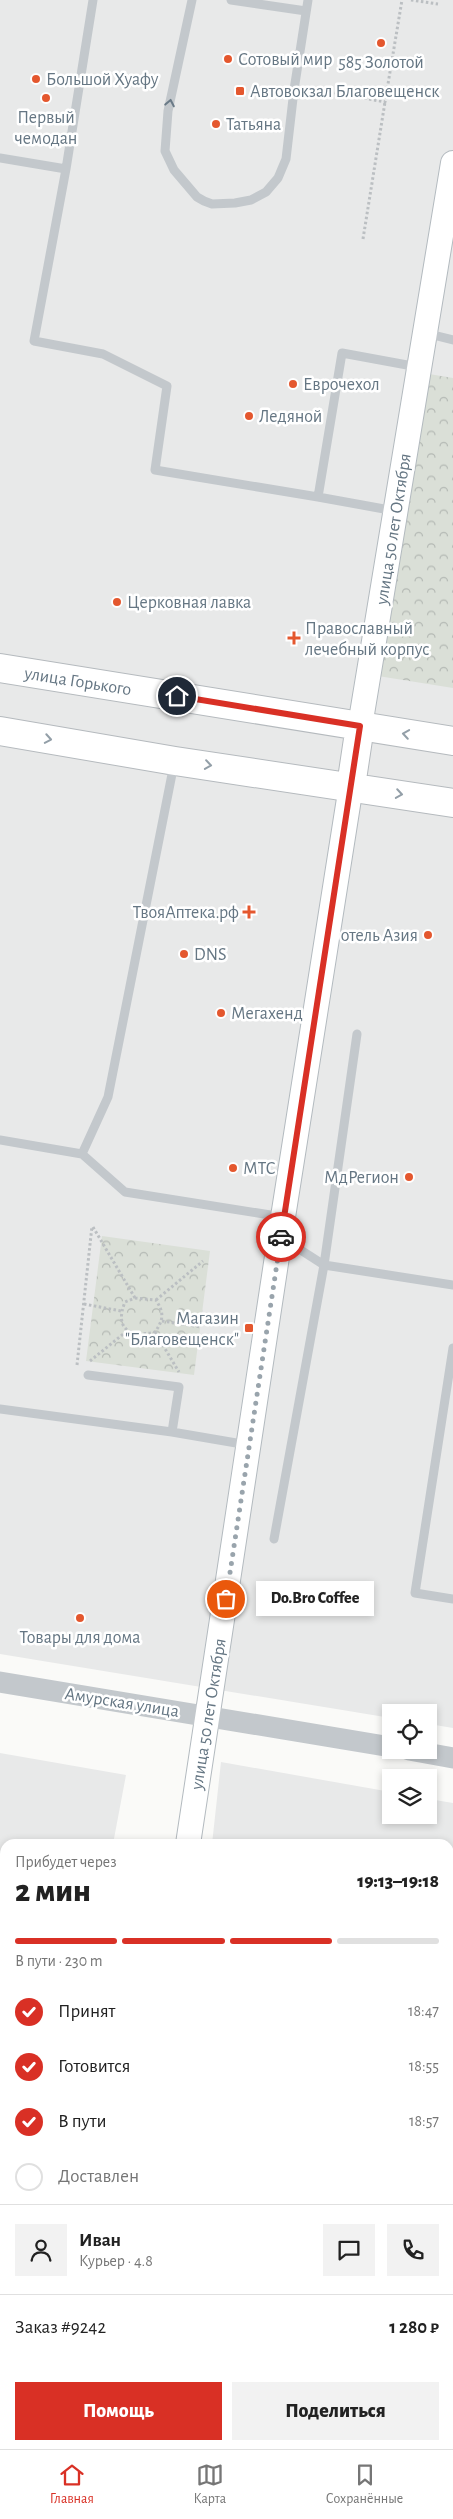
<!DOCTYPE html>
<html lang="ru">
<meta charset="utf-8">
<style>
:root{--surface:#fff;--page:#f2f2f2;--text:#222;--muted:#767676;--line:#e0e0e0;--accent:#d93025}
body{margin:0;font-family:"Alegreya Sans",sans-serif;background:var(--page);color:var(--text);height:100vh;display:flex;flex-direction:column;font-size:19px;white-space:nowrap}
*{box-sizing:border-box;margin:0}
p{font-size:16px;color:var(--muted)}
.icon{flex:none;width:28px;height:28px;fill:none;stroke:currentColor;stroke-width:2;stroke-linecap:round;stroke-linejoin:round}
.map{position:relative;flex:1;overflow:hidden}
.drawer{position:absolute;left:0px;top:1839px;width:454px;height:611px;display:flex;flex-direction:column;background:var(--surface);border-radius:15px 15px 0 0;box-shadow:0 2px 8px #0003}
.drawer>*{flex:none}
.tools{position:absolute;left:382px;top:1704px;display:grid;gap:10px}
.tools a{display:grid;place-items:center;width:55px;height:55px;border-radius:0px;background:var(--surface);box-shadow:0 2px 8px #0003;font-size:25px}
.pin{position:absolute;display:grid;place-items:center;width:42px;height:42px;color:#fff;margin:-21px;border:2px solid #fff;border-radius:50%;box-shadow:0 1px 5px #0007}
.courier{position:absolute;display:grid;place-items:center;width:50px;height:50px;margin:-25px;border:4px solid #d93025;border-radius:50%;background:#fff;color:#222;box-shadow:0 1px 6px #0007}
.bubble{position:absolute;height:35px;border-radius:0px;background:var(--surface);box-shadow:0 2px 8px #0003;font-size:16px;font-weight:800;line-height:35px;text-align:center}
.overview em{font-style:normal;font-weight:800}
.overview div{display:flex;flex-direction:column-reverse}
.overview{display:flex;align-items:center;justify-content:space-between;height:85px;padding:0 15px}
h1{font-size:32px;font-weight:800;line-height:38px}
.bar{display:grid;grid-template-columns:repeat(4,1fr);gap:8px 5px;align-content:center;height:60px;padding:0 15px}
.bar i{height:6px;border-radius:4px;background:var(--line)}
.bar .current{background:var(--accent)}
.bar p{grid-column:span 4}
.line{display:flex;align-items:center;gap:12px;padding:0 15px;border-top:1px solid var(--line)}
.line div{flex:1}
.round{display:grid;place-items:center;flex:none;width:52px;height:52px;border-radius:0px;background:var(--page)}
ol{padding:0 15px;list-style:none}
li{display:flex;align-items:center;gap:15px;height:55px}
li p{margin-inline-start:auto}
li .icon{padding:5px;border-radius:50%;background:var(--accent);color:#fff;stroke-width:4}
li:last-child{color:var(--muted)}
li i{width:28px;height:28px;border:2px solid var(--line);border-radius:50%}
.button{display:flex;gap:10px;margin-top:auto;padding:10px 15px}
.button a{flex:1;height:58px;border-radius:0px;background:var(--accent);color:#fff;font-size:20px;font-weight:800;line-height:58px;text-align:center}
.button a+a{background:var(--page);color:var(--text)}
.dock{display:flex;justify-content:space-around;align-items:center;height:70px;border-top:1px solid var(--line);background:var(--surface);font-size:14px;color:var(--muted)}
.dock a{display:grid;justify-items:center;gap:2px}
.dock .current{color:var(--accent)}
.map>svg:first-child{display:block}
.built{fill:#e8e9e9}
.forest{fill:url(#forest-crowns)}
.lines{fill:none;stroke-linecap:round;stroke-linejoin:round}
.secondary-casing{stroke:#b3babf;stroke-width:26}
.primary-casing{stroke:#b5babe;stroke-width:30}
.path{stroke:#bbbfc2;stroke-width:3;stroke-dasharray:2.5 2.5;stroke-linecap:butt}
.service{stroke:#c3c8cc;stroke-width:9}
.minor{stroke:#c3c8cc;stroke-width:18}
.tertiary{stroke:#c3c8cc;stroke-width:21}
.secondary{stroke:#fff;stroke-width:24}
.primary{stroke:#fff;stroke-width:28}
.oneway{stroke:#6a7a87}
.oneway2{stroke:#939fa8}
.done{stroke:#99a4ac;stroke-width:5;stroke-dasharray:0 9}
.route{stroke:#d93025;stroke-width:6}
.poi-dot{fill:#e4572e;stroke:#fff;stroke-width:2}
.labels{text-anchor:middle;stroke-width:5;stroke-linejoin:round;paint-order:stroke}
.poi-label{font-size:18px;fill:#657683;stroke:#fff;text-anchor:start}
.street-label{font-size:18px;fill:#657683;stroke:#fff}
</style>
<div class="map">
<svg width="453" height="2449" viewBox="0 0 453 2449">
<defs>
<pattern id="forest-crowns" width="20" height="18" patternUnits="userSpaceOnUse" patternTransform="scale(1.25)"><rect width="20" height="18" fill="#dadfd7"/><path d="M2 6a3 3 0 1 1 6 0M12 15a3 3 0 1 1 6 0" fill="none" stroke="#b4b9b4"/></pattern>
</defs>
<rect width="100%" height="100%" fill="#fafaf8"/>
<path class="built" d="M0,0H453V1728L429,1724V1712H391V1718L0,1654Z
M0,1753L126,1775L113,1844H5V2092L0,2091Z
M221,1762L391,1792V1815H429V1799L453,1803V2449H142V2445H449V1844H212Z
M0,2149L5,2150V2445H23V2449H0Z"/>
<path class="forest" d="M429,374L453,378V688L378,676Z
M102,1236L210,1251L194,1375L86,1361Z"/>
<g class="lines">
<g class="secondary-casing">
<path id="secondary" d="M360,726L453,163
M188,1844L283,1217L351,786
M84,2449V2445"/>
</g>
<g class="primary-casing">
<path id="primary" d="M0,668L453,741
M0,731L175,761L453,803
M351,786L360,726"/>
</g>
<path class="path" d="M411,0L438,4
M315,89L385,102L402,0
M363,239L385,102
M93,1227L135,1298
M135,1298L156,1300C164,1313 164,1319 155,1332C130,1338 114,1329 125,1302Z
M156,1300L203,1261
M84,1304L121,1311
M162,1321L201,1327
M155,1332L179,1372
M90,1361L127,1331
M77,1365L92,1226"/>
<path class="service" d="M192,0L168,111L165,151L174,170L197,197L204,201L212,204L235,203L251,200L266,192L278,178L286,159L294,90L308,0
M231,0L306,11
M0,158L66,169L93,0
M66,169L34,341L103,354L167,386L155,470L318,497
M425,333L453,340
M395,511L318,497L342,353L418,367
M174,764L108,1097L82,1154L125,1192L283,1217
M0,1140L82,1154
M282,1238L324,1265L453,1285
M453,1348L415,1593L453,1599
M88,1375L179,1387L172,1432
M0,1409L172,1432L248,1445
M274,1539L324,1265L357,1034
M449,2389L453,2390
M437,2449V2445"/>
<path class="minor" d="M0,2123L5,2124"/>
<path class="tertiary" d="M0,1682L391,1747
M409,1750L453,1758"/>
<use href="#secondary" class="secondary"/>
<use href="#primary" class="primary"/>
</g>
<defs><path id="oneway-chevron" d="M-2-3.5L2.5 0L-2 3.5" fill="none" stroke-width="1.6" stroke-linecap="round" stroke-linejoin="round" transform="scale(1.25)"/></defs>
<use class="oneway" href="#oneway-chevron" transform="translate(170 103) rotate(-79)"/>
<g class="oneway2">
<use href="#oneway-chevron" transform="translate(406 734) rotate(-171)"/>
<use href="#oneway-chevron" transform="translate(48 739) rotate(10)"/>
<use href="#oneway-chevron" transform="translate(208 765) rotate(8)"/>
<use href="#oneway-chevron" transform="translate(399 794) rotate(9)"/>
</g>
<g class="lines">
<path class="done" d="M226,1599L281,1237"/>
<path class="route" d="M177,696L360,726L281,1237"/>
</g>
<g class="poi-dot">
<circle cx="381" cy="43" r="5"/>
<circle cx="228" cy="59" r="5"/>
<circle cx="36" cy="79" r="5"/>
<rect x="235" y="86" width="10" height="10" rx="2.5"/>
<circle cx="46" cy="98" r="5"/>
<circle cx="216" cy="124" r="5"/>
<circle cx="293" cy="384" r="5"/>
<circle cx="249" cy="416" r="5"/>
<circle cx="117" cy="602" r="5"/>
<path d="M291.5 630.5h5v5h5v5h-5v5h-5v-5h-5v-5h5z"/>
<path d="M246.5 904.5h5v5h5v5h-5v5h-5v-5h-5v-5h5z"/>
<circle cx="428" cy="935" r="5"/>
<circle cx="184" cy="954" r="5"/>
<circle cx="221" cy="1013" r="5"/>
<circle cx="233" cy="1168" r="5"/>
<circle cx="409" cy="1177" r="5"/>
<rect x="244" y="1323" width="10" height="10" rx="2.5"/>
<circle cx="80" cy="1618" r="5"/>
</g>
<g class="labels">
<g class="poi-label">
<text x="238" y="65">Сотовый мир</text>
<text x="381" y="68" text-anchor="middle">585 Золотой</text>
<text x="46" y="85">Большой Хуафу</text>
<text x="250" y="97">Автовокзал Благовещенск</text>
<text x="46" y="123" text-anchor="middle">Первый<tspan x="46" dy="21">чемодан</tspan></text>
<text x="226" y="130">Татьяна</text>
<text x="303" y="390">Еврочехол</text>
<text x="259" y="422">Ледяной</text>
<text x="127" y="608">Церковная лавка</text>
<text x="305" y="634">Православный<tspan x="305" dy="21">лечебный корпус</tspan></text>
<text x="239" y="918" text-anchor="end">ТвояАптека.рф</text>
<text x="418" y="941" text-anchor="end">отель Азия</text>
<text x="194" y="960">DNS</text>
<text x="231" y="1019">Мегахенд</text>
<text x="243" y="1174">МТС</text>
<text x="399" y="1183" text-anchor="end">МдРегион</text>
<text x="239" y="1324" text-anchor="end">Магазин<tspan x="239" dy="21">"Благовещенск"</tspan></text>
<text x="80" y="1643" text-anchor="middle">Товары для дома</text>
</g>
<g class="street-label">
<text transform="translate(393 529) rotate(-81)" y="6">улица 50 лет Октября</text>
<text transform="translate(78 681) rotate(9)" y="6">улица Горького</text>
<text transform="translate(122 1702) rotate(9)" y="6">Амурская улица</text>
<text transform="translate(208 1714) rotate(-81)" y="6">улица 50 лет Октября</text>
</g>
</g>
</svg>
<div class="tools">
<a><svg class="icon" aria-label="locate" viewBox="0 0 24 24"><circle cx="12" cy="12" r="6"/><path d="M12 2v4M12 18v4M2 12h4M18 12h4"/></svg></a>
<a><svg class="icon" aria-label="layers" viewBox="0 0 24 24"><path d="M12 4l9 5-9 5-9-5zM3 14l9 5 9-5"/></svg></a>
</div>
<div class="pin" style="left:226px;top:1599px;background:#ea580c"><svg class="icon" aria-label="bag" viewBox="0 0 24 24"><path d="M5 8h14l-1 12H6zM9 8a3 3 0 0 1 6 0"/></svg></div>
<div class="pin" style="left:177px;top:696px;background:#1f2937"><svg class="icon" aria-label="home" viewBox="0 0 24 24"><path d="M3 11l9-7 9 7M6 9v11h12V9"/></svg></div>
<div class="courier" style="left:281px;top:1237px"><svg class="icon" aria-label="car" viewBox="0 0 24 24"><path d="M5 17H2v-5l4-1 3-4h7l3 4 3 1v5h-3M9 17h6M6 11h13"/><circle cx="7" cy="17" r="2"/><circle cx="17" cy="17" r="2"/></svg></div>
<div class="bubble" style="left:256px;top:1581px;width:118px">Do.Bro Coffee</div>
<section class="drawer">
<div class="overview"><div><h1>2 мин</h1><p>Прибудет через</p></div><em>19:13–19:18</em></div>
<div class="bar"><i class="current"></i><i class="current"></i><i class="current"></i><i></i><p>В пути · 230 m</p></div>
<ol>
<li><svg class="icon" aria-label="check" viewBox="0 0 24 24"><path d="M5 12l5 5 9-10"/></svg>Принят<p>18:47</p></li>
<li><svg class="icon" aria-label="check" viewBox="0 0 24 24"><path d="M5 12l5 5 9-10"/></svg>Готовится<p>18:55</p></li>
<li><svg class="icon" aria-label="check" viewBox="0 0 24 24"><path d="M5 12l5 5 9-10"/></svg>В пути<p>18:57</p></li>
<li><i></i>Доставлен</li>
</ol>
<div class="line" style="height:90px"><a class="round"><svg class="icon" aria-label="person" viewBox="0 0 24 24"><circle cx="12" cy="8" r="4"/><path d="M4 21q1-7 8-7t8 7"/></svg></a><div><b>Иван</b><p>Курьер · 4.8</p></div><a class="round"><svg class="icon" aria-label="chat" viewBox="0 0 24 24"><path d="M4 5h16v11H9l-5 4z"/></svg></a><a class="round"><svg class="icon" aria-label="phone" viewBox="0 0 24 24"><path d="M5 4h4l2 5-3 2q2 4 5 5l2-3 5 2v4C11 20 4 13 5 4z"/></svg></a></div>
<div class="line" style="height:65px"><div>Заказ #9242</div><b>1 280 ₽</b></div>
<div class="button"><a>Помощь</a><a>Поделиться</a></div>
</section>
</div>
<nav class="dock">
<a class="current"><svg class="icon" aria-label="home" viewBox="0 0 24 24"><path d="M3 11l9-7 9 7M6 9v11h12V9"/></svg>Главная</a>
<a><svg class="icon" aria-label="map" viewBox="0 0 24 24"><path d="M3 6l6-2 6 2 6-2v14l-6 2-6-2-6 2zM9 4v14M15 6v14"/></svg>Карта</a>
<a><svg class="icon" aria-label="saved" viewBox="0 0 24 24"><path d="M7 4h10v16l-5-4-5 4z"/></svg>Сохранённые</a>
</nav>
